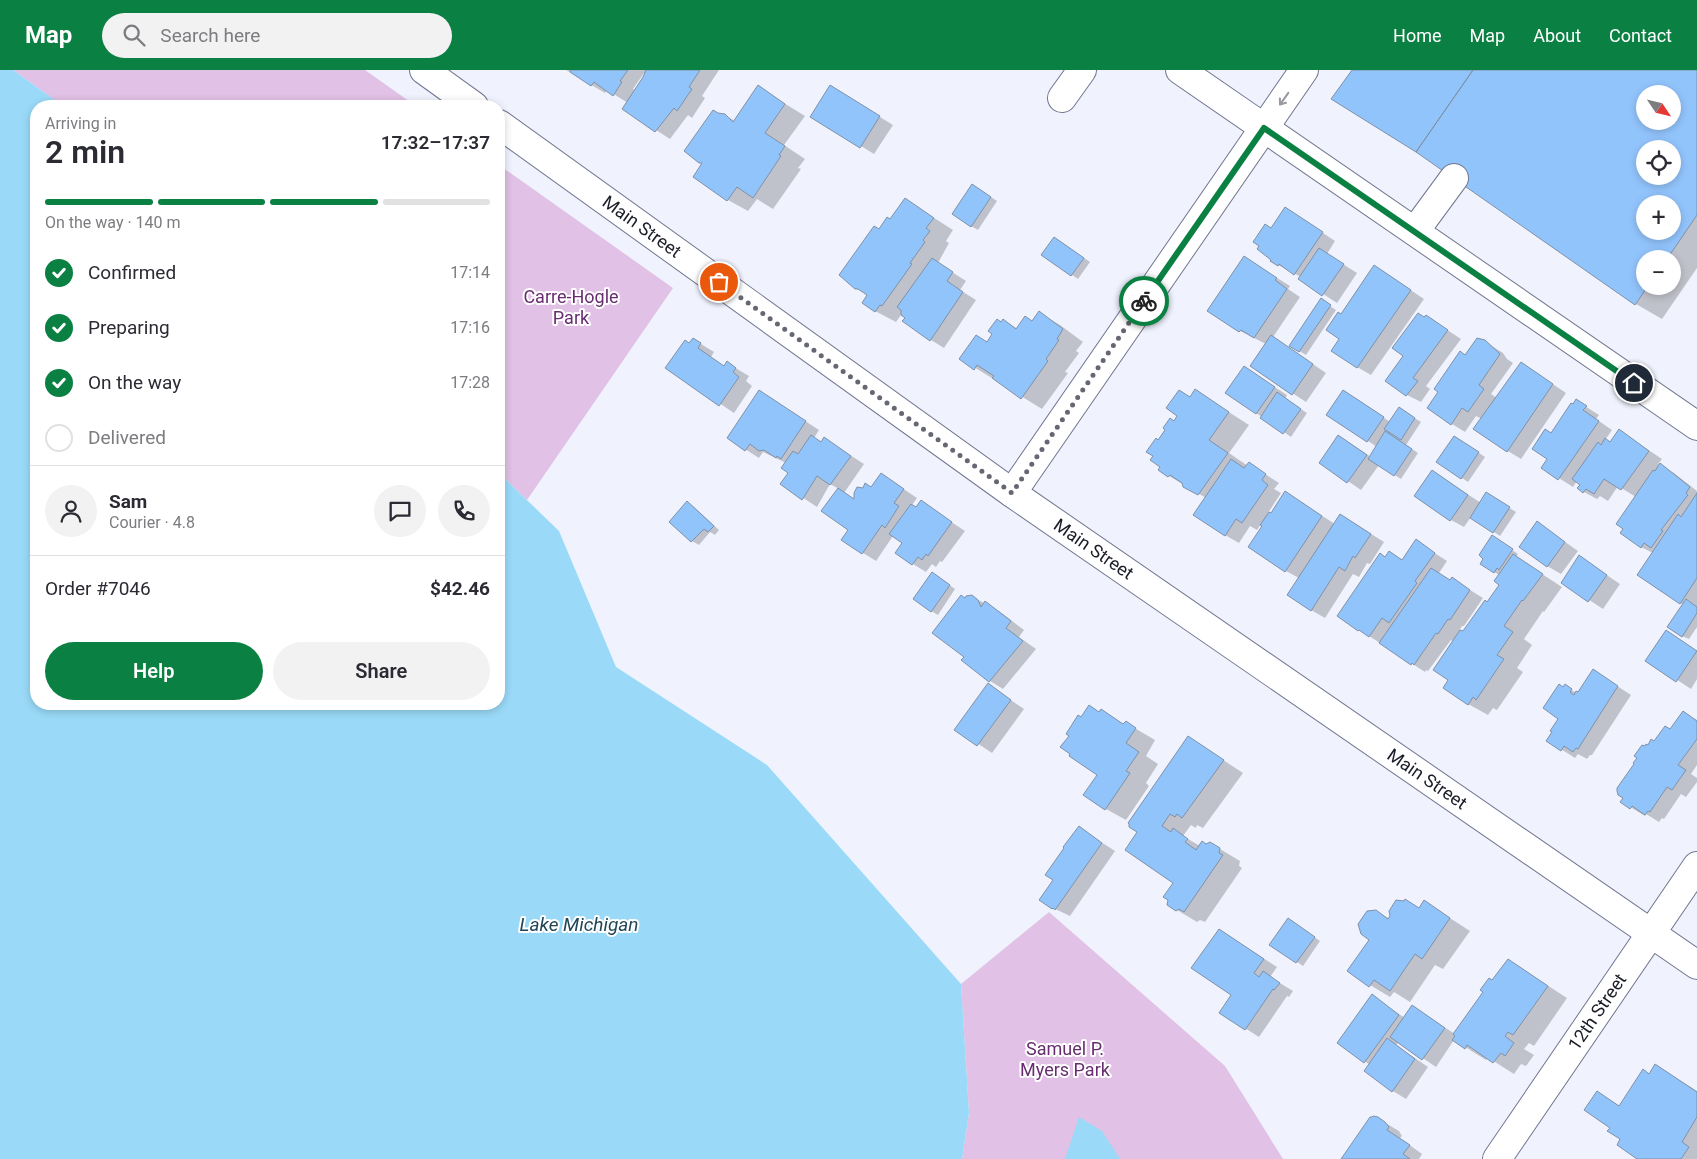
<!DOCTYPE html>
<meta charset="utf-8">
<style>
:root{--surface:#fff;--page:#f2f2f3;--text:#2b2b33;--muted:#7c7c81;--line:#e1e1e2;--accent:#0b8043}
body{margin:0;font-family:Roboto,sans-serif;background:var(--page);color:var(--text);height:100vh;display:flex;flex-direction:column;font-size:19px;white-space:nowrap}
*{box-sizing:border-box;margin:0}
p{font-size:16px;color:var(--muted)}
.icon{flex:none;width:28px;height:28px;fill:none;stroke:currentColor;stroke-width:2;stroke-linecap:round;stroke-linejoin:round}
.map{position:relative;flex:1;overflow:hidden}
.side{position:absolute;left:30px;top:30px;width:475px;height:610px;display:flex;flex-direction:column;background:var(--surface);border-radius:20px;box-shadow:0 2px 8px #0003}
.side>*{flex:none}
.needle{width:32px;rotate:125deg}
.controls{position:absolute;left:1636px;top:15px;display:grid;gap:10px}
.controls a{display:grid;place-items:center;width:45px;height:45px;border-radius:50%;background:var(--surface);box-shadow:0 2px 8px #0003;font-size:25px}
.pin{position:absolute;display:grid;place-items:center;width:42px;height:42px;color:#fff;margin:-21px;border:2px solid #fff;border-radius:50%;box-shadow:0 1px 5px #0007}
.courier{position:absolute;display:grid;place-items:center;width:50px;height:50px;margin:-25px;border:4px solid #0b8043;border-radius:50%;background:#fff;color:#222;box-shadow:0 1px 6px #0007}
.overview em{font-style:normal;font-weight:600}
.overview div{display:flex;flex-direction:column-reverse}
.overview{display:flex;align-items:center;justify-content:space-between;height:85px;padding:0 15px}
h1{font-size:32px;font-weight:600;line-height:38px}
.bar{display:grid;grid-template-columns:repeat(4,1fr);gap:8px 5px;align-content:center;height:60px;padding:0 15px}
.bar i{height:6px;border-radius:4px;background:var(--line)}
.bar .selected{background:var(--accent)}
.bar p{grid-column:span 4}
.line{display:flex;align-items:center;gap:12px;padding:0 15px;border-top:1px solid var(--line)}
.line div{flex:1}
.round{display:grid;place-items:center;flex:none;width:52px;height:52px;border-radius:26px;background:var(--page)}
ol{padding:0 15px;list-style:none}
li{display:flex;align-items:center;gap:15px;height:55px}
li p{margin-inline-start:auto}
li .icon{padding:5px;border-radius:50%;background:var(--accent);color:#fff;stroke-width:4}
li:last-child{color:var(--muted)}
li i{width:28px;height:28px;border:2px solid var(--line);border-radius:50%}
.cta{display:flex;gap:10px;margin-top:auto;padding:10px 15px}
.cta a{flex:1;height:58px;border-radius:30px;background:var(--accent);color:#fff;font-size:20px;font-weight:600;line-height:58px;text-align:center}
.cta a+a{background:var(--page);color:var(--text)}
header{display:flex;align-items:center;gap:30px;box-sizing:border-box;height:70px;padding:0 25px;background:var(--accent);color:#fff}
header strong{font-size:24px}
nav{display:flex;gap:28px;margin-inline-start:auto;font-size:18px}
.search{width:350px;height:45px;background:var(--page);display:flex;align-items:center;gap:12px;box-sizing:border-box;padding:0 18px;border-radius:28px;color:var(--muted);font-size:19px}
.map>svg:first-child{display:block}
.green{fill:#e1c1e5}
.water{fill:#9adaf8}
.shadow{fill:#0003;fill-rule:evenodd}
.building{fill:#92c4fc;stroke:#7f91a7;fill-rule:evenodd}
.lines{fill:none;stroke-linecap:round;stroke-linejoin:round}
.minor-casing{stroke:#71768f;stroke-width:30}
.major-casing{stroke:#71768f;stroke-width:30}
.minor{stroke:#fff;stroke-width:28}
.major{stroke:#fff;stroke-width:28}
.oneway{stroke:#98999d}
.done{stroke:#656772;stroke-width:5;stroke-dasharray:0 9}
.route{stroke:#0b8043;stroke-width:6}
.labels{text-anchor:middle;stroke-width:4;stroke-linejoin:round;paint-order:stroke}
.street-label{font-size:18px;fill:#1a1c26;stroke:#fff}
.park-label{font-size:18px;fill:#682d71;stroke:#fff}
.water-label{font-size:19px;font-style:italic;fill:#224657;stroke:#fff}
</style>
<header>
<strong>Map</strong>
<div class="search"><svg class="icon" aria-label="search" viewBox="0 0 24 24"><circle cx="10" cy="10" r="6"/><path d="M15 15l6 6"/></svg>Search here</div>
<nav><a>Home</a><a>Map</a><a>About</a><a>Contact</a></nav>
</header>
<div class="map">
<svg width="1697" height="1089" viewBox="0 0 1697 1089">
<rect width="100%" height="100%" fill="#f0f3fe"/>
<path class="green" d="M13,0H365L416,36H63Z
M499,95L673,218L527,430L499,403Z
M1049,842L1225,996L1283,1089H962L969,1043L961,914Z"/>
<path class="water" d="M0,0H13L63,36H36V634H499V403L559,461L616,597L767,695L961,914L969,1043L962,1089H0Z
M1079,1047L1102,1061L1120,1089H1065Z"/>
<path class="shadow" d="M566,0H719L702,26L705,28L692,48L688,45L670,69L623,39L628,33L607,20L605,23ZM644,3L645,8L636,21L633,19Z
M1353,0H1697V198L1662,249L1636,234L1417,81ZM1645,24H1672V51H1645ZM1645,79H1672V106H1645ZM1645,134H1672V161H1645ZM1645,189H1672V216H1645Z
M758,17L805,46L784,75L805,89L798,98L801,99L773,139L757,129L748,141L728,130L695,106L703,94L700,92L725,45L735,51Z
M844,25L893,55L874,84L812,46Z
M979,119L997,131L978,160L971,156Z
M906,130L953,160L946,171L949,173L938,193L966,211L960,220L976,230L944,278L931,270L907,247L901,245L896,252L875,241L868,225L856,218L879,160L891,150Z
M1299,147L1335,171L1327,184L1357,203L1337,233L1300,209L1301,207L1278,195L1272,159Z
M1061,172L1090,192L1078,209L1043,185Z
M1245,188L1290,216L1288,219L1300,227L1273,267L1326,303L1306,332L1251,296L1266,274L1240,261L1209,240Z
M1388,205L1424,229L1371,305L1357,297L1341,269L1342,245Z
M1321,230L1336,240L1306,285L1299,281Z
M1039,243L1060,255L1083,272L1076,281L1079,283L1065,302L1068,303L1042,339L961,289L988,273L1003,250L1018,259L1033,252Z
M1426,246L1461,269L1426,316L1430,319L1421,332L1407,325L1405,285Z
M693,269L714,282L711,287L725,297L727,293L749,306L746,311L752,316L734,343L667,298Z
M1484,271L1503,283L1507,289L1513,293L1491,324L1497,328L1535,302L1566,323L1521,389L1508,381L1482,349L1476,346L1465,362L1452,354L1465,286Z
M1245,298L1287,325L1285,329L1307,343L1291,367L1256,343Z
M1196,321L1249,355L1229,383L1248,396L1249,394L1279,413L1274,419L1281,423L1268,443L1272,445L1286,423L1335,454L1341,445L1384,472L1370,494L1367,493L1359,507L1353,504L1325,548L1311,540L1299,508L1286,501L1264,456L1261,454L1257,460L1250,456L1239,473L1225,465L1206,428L1169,406L1162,397L1159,371L1174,352Z
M1357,329L1390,352L1405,342L1421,352L1406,375L1418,383L1401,409L1379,395L1361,420L1320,392L1339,366L1371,387L1377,377L1328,344Z
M773,330L819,360L814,368L822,372L825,369L864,394L844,423L856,430L872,418L881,404L917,428L912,435L917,438L921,432L965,461L942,492L940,491L936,497L932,494L926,502L913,494L904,473L893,466L876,491L863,483L843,469L850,459L839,419L830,414L817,437L782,414L789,403L786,393L763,382L759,388L728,368Z
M1577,331L1599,345L1596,349L1612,360L1605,370L1611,373L1620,361L1662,389L1658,394L1674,403L1697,421V557L1689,569L1682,566L1684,535L1680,533L1653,483L1641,477L1636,427L1618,416L1608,431L1600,426L1597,429L1584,422L1582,414L1577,411L1573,417L1543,398L1549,389L1551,364Z
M1461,371L1485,387L1468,412L1462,408Z
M1446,410L1481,433L1493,428L1516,442L1500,466L1471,447L1464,457L1451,450Z
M687,433L694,437L719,460L715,465L710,462L699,475L692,471L671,452Z
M1538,453L1578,481L1561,504L1547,496Z
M1416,471L1447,491L1439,503L1451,511L1452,509L1483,528L1464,556H1462L1459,561L1463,563L1501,515L1499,505L1482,494L1499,471L1518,484L1516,487L1562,517L1544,542L1543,541L1524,569L1532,575L1517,598L1523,602L1497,640L1493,638L1488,645L1468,634L1450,610L1454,572L1451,570L1428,601L1426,600L1425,602L1338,546L1389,483L1403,490Z
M1580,487L1620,514L1603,539L1562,512Z
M938,507L955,519L938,545L931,541Z
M971,526L999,541L1024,560L1019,567L1036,579L1003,619L990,611L966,587V529Z
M1680,570L1697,581V609L1691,619L1647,590Z
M1594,601L1631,625L1592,685H1590L1587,689L1578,684L1575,688L1548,671L1560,648L1564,618L1565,616L1578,624Z
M989,615L1024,639L992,683L956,659Z
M1090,636L1100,643L1101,641L1125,655L1126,653L1155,670L1146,686L1158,694L1146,713L1149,716L1126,750L1106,739L1098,705L1082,649Z
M1683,642L1697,650V695L1691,704L1697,708V712L1686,727L1681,724L1664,749L1662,748L1659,752L1646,744L1645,746L1622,732L1645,678L1671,660Z
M1188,667L1243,703L1203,758L1197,755L1196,758L1191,755L1183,766L1200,776L1210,773L1240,791L1239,796L1242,798L1205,852L1200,850L1197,852L1177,840L1175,813L1138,762Z
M1079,758L1115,781L1070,846L1053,838L1054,810Z
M1405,832L1420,839L1425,832L1470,861L1443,899L1435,895L1410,932L1394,922L1390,927L1370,915V869L1376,841L1390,849Z
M1295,854L1320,871L1303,896L1271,874Z
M1219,860L1277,897L1270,907L1293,921L1289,927L1287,926L1259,967L1221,943L1233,924Z
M1508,890L1567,928L1534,976L1529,973L1524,979L1534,985L1526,996L1521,994L1514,1004L1487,987L1486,990L1454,970L1436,997L1399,972L1396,975L1428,997L1406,1029L1393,1021L1370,995L1339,973L1372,926L1405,948L1413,937L1455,964Z
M1656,995L1697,1021V1089H1640L1612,1057L1597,1023L1620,1036L1650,1005Z
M1377,1048L1399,1061L1402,1066L1400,1068L1422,1084L1419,1089H1343Z"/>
<path class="building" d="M571,0H628L620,11L622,12L613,26L594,12L591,16L570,2Z
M646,0H700L689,17L692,19L677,41L674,38L655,62L622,39L643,7Z
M1352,0H1473L1416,82L1331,29Z
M1473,0H1697V145L1667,189H1645V216H1648L1635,235L1416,82ZM1645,24H1672V51H1645ZM1645,79H1672V106H1645ZM1645,134H1672V161H1645Z
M758,15L785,34L765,63L785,76L779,85L781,86L753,128L737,117L727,131L693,107L702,93H699L684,81L713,40L718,43L725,44L733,52Z
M830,15L880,46L860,78L810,47Z
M972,114L991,127L971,157L952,144Z
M905,128L934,148L926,158L930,161L923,170L925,172L910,193L912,194L882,236L880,235L875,242L862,233L867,225L858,219H855L839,205L874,156L879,159L887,147L890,149Z
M1285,137L1323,162L1294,205L1279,194L1278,196L1270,191L1271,190L1257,179L1259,176L1253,172L1265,154L1271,158Z
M1054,167L1084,188L1071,206L1041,185Z
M1319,178L1344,194L1322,226L1298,209Z
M1244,186L1277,208L1275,210L1287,219L1254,268L1241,260L1239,262L1207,241Z
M932,188L953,202L947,211L963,222L930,271L902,251L905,248L901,245V240L897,237Z
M1374,195L1411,220L1357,298L1331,281L1339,269L1326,260L1338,242L1341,244Z
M1321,228L1331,235L1299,282L1289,276Z
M1039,241L1063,259L1057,269L1059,270L1046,289L1048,291L1021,329L992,308L994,306L977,295L974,300L959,289L976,265L987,272L992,264L988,261L997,249L1001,252L1003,249L1016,259L1025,246L1032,251Z
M1418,243L1424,247L1426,245L1448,260L1413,308L1418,311L1406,326L1385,311L1403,286L1392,278Z
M1271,265L1313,294L1292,325L1250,296Z
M693,268L701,273L698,278L724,296L727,291L736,298L733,302L739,307L719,336L665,298L685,270L689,273Z
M1477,268L1485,270L1500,284L1479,315L1484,319L1468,342L1462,338L1451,355L1427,338L1438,322L1434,319L1460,281L1465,285Z
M1521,292L1553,314L1507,382L1473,359Z
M1244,296L1275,317L1256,344L1225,323Z
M1195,319L1229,342L1209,370L1228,383L1198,425L1183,417L1182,413L1170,405L1168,407L1158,400L1160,397L1150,390L1153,386L1146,382L1156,368L1158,370L1165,360L1163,358L1170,348L1174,351L1177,346L1166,338L1179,320L1190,327Z
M759,320L806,351L781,389L777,386L776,388L764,380L759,381L750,374L745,381L727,368Z
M1343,320L1384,347L1367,372L1326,345Z
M1277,322L1301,339L1283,364L1260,348Z
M1576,329L1587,336L1583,340L1599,351L1558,410L1541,398L1547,389L1532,379L1545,359L1551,363L1571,333L1573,334Z
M1399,337L1415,348L1401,370L1384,359Z
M1619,359L1649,381L1621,420L1604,409L1594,424L1586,419L1583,423L1577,418L1580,415L1572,409L1598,372L1601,375L1605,368L1610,372Z
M1385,361L1412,379L1394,406L1368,389Z
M811,365L821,372L824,367L851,386L830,415L817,406L802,430L780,414L788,403L781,398L793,381L798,384Z
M1338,365L1367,385L1347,413L1319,393Z
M1454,366L1479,382L1461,409L1436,392Z
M1231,389L1244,398L1249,392L1266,404L1262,410L1268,415L1242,453L1236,449L1225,466L1193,445Z
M1660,393L1690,417L1686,423L1688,425L1661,460L1663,461L1651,478L1644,473L1641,478L1620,463L1623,459L1616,454L1653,400L1655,401Z
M1432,400L1468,425L1450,451L1414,426Z
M881,403L904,419L894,433L899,436L885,458L882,455L862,484L841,470L848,460L821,441L838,418L854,429V423L857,417L863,418L865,413L871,417Z
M1285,421L1322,446L1285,502L1248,477L1262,456L1260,455L1269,442L1271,443Z
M1486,422L1510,437L1493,463L1470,448Z
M1697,423V508L1680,534L1637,505L1678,444L1681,447Z
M921,430L952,452L928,486L926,484L922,490L918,487L912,495L895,483L902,473L889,464L911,434L916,437Z
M687,431L714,456L708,462L704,459L691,472L669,452Z
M1340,444L1371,464L1355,488L1353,486L1345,501L1339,497L1311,541L1287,525Z
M1537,451L1565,472L1547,497L1519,477Z
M1492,465L1513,479L1499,500L1497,498L1494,503L1480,494L1483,489L1479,485Z
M1416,469L1435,483L1415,511L1417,513L1389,553L1382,548L1369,567L1359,560L1358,561L1337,546L1380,483L1385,487L1389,481L1402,490Z
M1513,484L1543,504L1523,531L1522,530L1504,556L1513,562L1497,585L1504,589L1476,630L1473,627L1468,635L1443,618L1448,610L1433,600L1460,560L1463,561L1485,530L1487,532L1499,515L1494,511Z
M1579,485L1607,505L1588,532L1561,513Z
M1431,498L1450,510L1452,507L1470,520L1450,550L1448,549L1438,564L1436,563L1432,569L1414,595L1412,593L1411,595L1379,573Z
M932,502L950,515L931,542L913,529Z
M961,525L965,528L966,526L972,525L978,530L981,537L985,531L1011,551L1006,558L1023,571L989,612L961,590L964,587L932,563Z
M1686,529L1697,537V543L1682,567L1667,557Z
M1666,560L1697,581L1676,612L1645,591Z
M1593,599L1618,616L1578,679L1576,678L1573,682L1564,676L1561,681L1546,671L1552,662L1550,661L1558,649L1543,638L1559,614L1563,617L1565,614L1572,619L1570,622L1574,625L1576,621L1578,622Z
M988,613L1011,630L977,676L954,660Z
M1089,635L1099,642L1101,639L1123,654L1126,651L1136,658L1126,673L1139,682L1126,701L1130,703L1105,740L1083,725L1097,705L1069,686L1070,684L1060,677L1069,666L1066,664L1078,645L1081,647Z
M1683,641L1697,651V669L1678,695L1686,700L1672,720L1667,717L1650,742L1648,741L1645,745L1632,736L1630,739L1620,732L1623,728L1618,725L1617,721V718L1634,694L1633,693L1637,688L1634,686L1642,675L1645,676L1646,674L1648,675L1651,669L1654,671L1665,656L1670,659Z
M1188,666L1224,690L1182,748L1177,744L1175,747L1170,744L1162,756L1171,762L1173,758L1188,769L1185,772L1196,780L1202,771L1206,774L1210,772L1220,778L1219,783L1223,785L1184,842L1179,839L1176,841L1167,835L1168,830L1163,827L1173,813L1125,780L1137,762L1129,757V754L1128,753Z
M1079,756L1102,773L1055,840L1053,838L1052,839L1039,830L1053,810L1045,805L1064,778L1063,777Z
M1405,829L1419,838L1424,830L1450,848L1422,889L1415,884L1390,921L1374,910L1369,917L1347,901L1369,870L1361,864L1358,854L1367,841L1376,840L1388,849L1390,846L1389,841L1396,830L1404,831Z
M1288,848L1315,867L1296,893L1269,875Z
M1219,859L1264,889L1254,903L1259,907L1263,901L1280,913L1274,920L1273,919L1245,960L1219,943L1231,925L1191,898Z
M1508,889L1548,916L1513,965L1508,962L1505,966L1514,973L1505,986L1501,983L1493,993L1467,975L1465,979L1452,970L1455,966L1453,964L1483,922L1480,920L1489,908L1492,910Z
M1372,924L1399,945L1364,993L1337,973Z
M1412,935L1445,958L1422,990L1390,967Z
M1387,968L1415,989L1392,1022L1364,1001Z
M1655,994L1697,1022V1047L1682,1072L1689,1077L1681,1089H1637L1617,1075L1620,1069L1607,1061L1610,1058L1584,1040L1597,1021L1619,1036L1643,999L1649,1004Z
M1373,1046L1378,1047L1385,1052L1389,1057L1387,1060L1410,1075L1403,1084L1410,1089H1341L1370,1047H1372Z"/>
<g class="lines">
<g class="minor-casing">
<g id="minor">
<path d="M1180,0L1697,356"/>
<path d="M1062,28L1082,0"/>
<path d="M1415,161L1454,108"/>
<path d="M1012,423L1304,0"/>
<path id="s1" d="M1497,1089L1697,796"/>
</g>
</g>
<g class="major-casing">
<g id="major">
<path d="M424,0L474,36"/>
<path id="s2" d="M499,54L1012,423L1697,895"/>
</g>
</g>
<use href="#minor" class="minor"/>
<use href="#major" class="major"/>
</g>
<defs><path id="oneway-shaft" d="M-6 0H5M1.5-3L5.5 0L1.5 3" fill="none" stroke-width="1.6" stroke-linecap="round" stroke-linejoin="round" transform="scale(1.25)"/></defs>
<use class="oneway" href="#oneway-shaft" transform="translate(1284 29) rotate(125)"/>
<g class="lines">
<path class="done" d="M719,212L1012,423L1144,231"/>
<path class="route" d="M1144,231L1264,58L1634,313"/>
</g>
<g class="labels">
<g class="street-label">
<text dy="6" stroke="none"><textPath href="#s2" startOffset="176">Main Street</textPath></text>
<text dy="6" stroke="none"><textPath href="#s2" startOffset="731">Main Street</textPath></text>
<text dy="6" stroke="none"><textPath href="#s2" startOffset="1136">Main Street</textPath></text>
<text dy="6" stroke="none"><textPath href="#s1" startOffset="178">12th Street</textPath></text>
</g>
<g class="park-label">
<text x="571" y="233">Carre-Hogle<tspan x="571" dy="21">Park</tspan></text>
<text x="1065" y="985">Samuel P.<tspan x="1065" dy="21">Myers Park</tspan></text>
</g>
<g class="water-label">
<text x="579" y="861">Lake Michigan</text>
</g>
</g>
</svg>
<div class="controls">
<a><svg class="needle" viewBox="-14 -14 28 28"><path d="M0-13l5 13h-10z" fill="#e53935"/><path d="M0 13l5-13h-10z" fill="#7c7c81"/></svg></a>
<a><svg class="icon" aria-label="locate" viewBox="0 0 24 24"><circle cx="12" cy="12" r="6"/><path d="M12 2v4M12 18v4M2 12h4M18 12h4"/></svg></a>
<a>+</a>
<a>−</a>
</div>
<div class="pin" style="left:719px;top:212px;background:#ea580c"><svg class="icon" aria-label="bag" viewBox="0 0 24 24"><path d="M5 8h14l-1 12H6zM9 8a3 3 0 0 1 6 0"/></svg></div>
<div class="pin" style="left:1634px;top:313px;background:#1f2937"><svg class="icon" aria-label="home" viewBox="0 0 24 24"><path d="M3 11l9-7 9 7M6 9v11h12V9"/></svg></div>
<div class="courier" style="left:1144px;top:231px"><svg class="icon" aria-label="bike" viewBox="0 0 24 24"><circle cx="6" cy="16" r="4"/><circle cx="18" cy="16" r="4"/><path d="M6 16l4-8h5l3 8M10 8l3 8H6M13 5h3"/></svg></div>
<section class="side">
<div class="overview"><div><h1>2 min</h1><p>Arriving in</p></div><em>17:32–17:37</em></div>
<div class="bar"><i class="selected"></i><i class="selected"></i><i class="selected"></i><i></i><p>On the way · 140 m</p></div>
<ol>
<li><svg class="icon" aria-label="check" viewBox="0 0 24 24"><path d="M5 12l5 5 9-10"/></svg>Confirmed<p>17:14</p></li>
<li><svg class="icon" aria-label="check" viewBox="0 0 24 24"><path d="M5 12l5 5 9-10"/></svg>Preparing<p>17:16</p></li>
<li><svg class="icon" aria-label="check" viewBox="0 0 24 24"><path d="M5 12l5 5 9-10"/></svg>On the way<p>17:28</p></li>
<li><i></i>Delivered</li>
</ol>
<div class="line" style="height:90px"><a class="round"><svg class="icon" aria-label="person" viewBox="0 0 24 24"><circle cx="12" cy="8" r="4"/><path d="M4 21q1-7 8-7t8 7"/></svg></a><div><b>Sam</b><p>Courier · 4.8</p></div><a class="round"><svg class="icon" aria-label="chat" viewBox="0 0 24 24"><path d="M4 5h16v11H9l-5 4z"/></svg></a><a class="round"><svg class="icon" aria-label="phone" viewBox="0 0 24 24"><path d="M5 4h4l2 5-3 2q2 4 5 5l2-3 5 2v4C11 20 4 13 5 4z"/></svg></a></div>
<div class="line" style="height:65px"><div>Order #7046</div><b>$42.46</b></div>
<div class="cta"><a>Help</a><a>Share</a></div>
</section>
</div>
